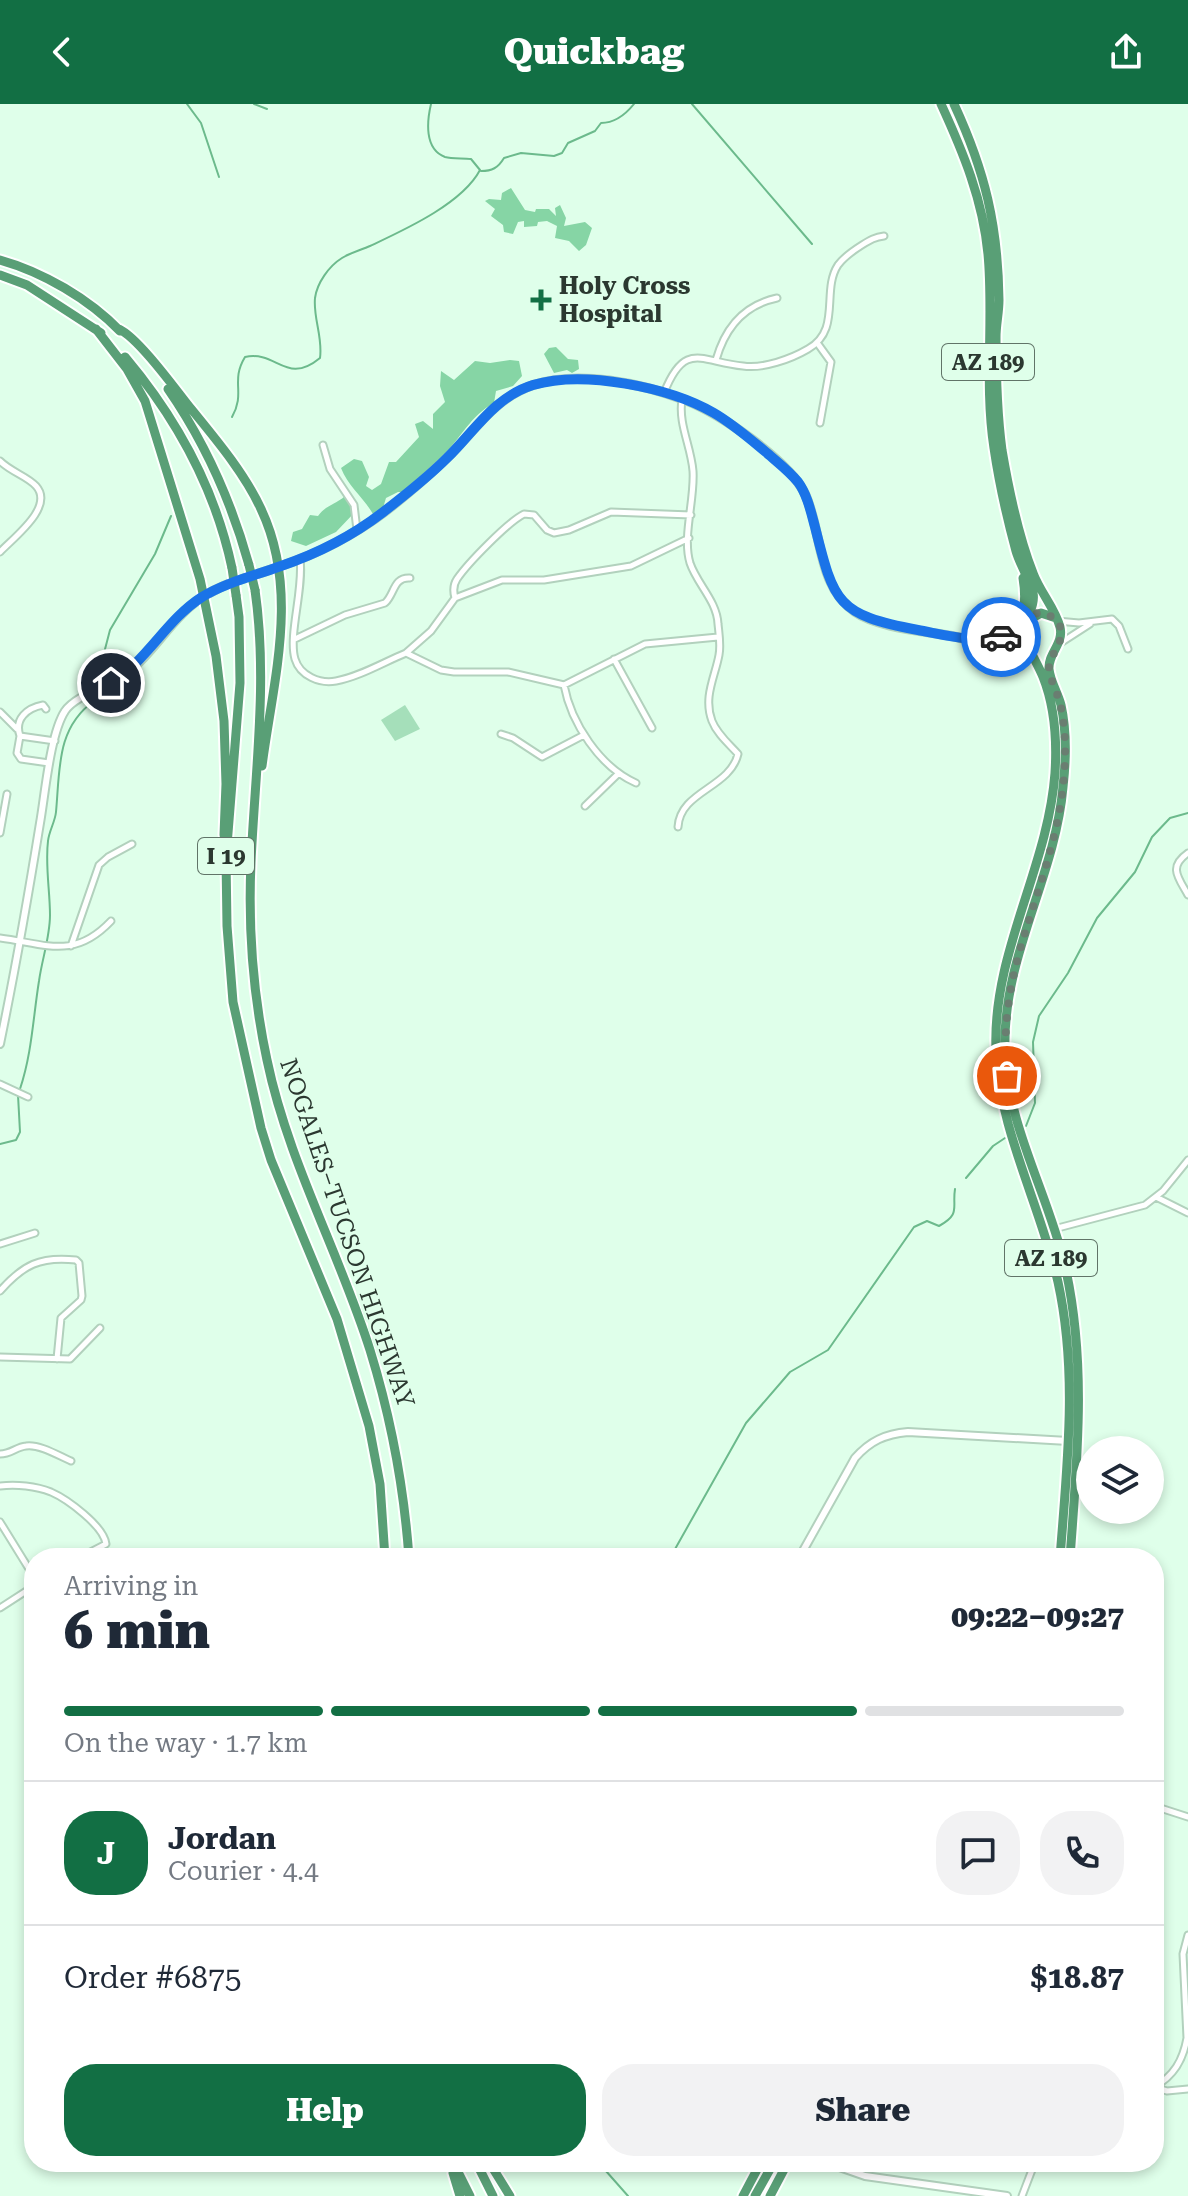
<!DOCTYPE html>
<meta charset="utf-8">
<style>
:root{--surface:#fff;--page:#f2f2f3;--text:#1f2937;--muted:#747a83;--line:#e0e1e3;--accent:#126f44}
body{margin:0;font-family:"Roboto Serif",serif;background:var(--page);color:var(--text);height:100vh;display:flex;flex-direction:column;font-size:30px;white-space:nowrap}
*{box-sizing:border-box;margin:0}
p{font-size:26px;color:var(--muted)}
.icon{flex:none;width:44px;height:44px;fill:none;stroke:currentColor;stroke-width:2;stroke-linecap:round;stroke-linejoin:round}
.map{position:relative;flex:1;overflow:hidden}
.panel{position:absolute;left:24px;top:1444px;width:1140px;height:624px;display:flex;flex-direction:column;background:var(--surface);border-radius:32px;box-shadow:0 4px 12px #0003}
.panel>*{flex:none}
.buttons{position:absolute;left:1076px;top:1332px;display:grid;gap:16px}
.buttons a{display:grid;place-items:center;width:88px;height:88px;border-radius:50%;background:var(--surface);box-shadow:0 4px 12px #0003;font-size:40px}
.pin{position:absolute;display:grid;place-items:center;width:68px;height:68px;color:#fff;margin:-34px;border:4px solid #fff;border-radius:50%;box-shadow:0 2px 8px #0007}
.courier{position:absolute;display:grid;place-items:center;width:80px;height:80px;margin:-40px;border:6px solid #1a73e8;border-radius:50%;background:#fff;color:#222;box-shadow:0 2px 10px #0007}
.overview em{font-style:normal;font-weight:800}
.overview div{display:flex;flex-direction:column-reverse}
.overview{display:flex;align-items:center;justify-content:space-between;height:136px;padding:0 40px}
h1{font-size:52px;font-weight:800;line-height:60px}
.bar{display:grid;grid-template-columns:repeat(4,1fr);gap:12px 8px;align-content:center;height:96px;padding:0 40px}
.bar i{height:10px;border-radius:6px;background:var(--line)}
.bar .on{background:var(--accent)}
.bar p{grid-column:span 4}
.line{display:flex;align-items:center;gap:20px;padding:0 40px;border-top:2px solid var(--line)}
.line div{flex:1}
.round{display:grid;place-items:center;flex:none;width:84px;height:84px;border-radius:32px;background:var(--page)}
.primary-button{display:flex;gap:16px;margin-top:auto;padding:16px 40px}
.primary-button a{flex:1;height:92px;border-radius:32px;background:var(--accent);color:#fff;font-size:32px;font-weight:800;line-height:92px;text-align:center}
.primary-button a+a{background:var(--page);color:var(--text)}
header{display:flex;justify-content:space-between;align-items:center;height:104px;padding:0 40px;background:var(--accent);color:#fff;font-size:36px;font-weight:800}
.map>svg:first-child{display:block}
.green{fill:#a5dfba}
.forest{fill:#86d5a5}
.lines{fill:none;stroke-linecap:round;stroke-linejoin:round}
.stream{stroke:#6cba8c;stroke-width:2}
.street-casing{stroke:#b2d1bd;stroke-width:9}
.secondary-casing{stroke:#b2d1bd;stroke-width:10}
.highway-casing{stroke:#fff;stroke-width:13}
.street{stroke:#fff;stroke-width:5}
.secondary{stroke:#fff;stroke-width:6}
.highway{stroke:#599f76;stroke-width:9}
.highway-bridge-casing{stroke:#fff;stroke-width:13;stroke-linecap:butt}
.highway-bridge{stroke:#599f76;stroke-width:9}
.done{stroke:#6a7e71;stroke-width:8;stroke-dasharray:0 14.4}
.route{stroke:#1a73e8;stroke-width:10}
.poi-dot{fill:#126f44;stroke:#dfffea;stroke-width:3}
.labels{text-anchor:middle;stroke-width:6;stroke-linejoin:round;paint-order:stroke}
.shield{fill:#dfffea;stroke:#617468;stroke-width:2}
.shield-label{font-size:22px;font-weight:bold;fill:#2b3830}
.poi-label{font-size:24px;font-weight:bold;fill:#2b3830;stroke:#dfffea;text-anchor:start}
.street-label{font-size:24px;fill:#2b3830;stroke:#dfffea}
</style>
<header><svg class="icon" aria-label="back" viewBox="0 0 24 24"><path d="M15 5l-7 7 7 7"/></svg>Quickbag<svg class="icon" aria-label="share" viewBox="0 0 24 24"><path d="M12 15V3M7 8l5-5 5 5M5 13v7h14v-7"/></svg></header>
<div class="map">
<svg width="1188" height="2092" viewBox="0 0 1188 2092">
<rect width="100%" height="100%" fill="#dfffea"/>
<path class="green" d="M405,601L420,625L395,637L381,616Z"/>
<path class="forest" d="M511,84L525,106L535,108L536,105H549L556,112L555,104L560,101L566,114L564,122L585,118L592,124L586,141L579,147L569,137L555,134L557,122L547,117L538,118L537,122L524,123V117L518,118L513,130L504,128L503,121L491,112L495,105L485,97L489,95L501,96L502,89Z
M556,243L568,255L578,256L579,265L572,269L567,266L554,269L544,250L549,244Z
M510,256L519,257L522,272L513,282L496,287L494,299C471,311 460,335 442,353C429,366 418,373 405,388H398L386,394L383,404L373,410C363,393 348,382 341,364L354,355L362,357L369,373L366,382L372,386L381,380L389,358H396L419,333L415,320L423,317L433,325V310L445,298L440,282L441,267L454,276L475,257L490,259Z
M345,392L355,408L336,428L306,442L291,437L293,428L302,425L310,411L318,412C326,401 335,401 345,392Z"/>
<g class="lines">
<path class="stream" d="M187,0L201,19L219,73
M254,0L267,5
M692,0L812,140
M481,67C492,67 498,64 504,54L521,49L554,52L562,49L568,39L595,27L601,19C614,19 626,10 634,0
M232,313C246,288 230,278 245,253C277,246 286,282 320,254C323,233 313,214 315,194C317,179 329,162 342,154C350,149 361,146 370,142C404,126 462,100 480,66L471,55C463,54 452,55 445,53C424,45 427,17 431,0
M20,985C32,949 33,914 39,877C42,855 50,833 50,811C50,787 45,761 48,737C49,727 55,718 56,708C60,666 56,624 94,597L89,583L104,549L110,526L155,450L171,412
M1026,1022L1035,999L1033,938L1039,912L1068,869L1097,814L1135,768L1152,733L1170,714L1188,709
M0,1040L16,1036L20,1028L18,991
M966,1074L993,1042L1005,1034
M670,1454L746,1319L790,1268L828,1246L914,1123L927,1117L939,1122C961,1110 952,1104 955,1085
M598,2058L628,2092"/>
<g class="street-casing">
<path id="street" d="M818,240L831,258L820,319
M716,256C725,224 744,201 777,194
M664,289C685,236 701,258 743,262C763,265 791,255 808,245C842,226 821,187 838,161C844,153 854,146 862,141C870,136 875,133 884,132
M323,341L330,365L354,401L357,426
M0,357C11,368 27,372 36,382C55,403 13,434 0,448
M300,455C304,485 288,531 295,555C300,572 320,580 336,577C359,573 384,558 406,549L441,566L454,568H508L564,581L645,540L718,533
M455,494C453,487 453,481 457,475C468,459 508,418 524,410L534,411L547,426L554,429L569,426L611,408L691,411
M1057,517L1079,519L1112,515L1119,522L1128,545
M295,535L345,511L385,499C395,490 393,473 410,474
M1059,540L1090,520
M406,549L431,527L455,494L502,476H544L631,462L689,434
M614,555L652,624
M564,581C571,619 600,663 636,679
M0,608L17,625
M501,630L513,634L542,653L584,631
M20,632C14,615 27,604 43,601L46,605
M49,659L21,655L17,649L20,632L55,637
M585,702L618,670
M678,723C680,687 730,684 738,650C729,640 717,630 712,617C703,593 715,573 719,551C721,541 719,530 718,520C717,497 697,480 690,459C682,433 695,395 693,367C691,342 678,320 682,295
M0,729L7,690
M1188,749C1168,763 1178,773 1188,791
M0,834C46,840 74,856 111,817
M71,842L99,761L108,753L132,740
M0,980L28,993
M1156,1093L1188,1109
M1054,1125L1145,1101L1163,1087L1188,1056
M0,1140L35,1129
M0,1187C23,1161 40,1152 76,1156L79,1159L82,1192L81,1196L61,1214L57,1255
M0,1253L70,1255L100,1224
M0,1350C11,1350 16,1343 26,1342C40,1340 59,1352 71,1357
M0,1382C16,1380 36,1382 51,1388C67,1395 104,1422 106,1440L79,1454
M0,1418L34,1473
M0,1504L34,1482
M1154,1702L1188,1713
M1154,1983C1174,1972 1183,1956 1187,1934L1183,1850L1188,1831
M1154,1983L1167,1987L1188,1985
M1022,2092L1035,2058"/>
</g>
<g class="secondary-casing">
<path id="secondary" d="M984,535L1000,533L1015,526
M998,542L1030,549
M0,940C15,867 28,793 40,719C45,691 50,630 65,607C76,591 108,583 124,571C156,548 172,511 206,491C229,477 254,472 278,463C312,452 346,435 375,415C400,397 424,376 446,355C474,328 494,294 533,281C579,266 640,279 685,296C719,309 789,356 805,390C823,429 816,481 855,508C878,524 925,527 952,532C962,534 972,538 982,539C998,541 1013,537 1028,541
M799,1454L855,1354C870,1337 885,1330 908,1328L1068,1337
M825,2058L865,2072L1007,2092"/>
</g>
<g class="highway-casing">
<path id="highway" d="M941,0C963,48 983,96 988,150C994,214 984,280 994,344C999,378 1007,414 1016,447C1020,461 1029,474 1033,489C1036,504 1022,517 1025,532C1028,546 1038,560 1043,573C1055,603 1057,637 1055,669C1048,764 992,849 996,946C999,1026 1040,1100 1058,1178C1078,1269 1067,1362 1060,1454
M954,0C985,67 998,121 999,196C999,208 996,221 996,233C996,270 997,309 1002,346C1009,387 1018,431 1033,469C1040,488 1055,504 1060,523C1064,540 1048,549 1049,565C1050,577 1058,589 1061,601C1067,628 1066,657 1063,683C1055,774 1002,853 1005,946C1007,1022 1048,1089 1065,1162C1087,1259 1077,1356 1070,1454
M0,156C43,168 89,195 120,227
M0,171L27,181L101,229
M96,225L127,265L145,297L200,475L216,552L224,617L226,680L224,731
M119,225C138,234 173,282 188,301C214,333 244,368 261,405C300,487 273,577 262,662
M125,253C178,316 215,384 232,464
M168,285C206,340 231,396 249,461
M255,486C268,576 255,668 251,758C248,825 253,891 267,956C288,1057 339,1148 370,1246C391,1314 404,1383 409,1454
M236,491L239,513L240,579L226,754L227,822L233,898L261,1024L271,1056L337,1215L369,1322L380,1380L385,1454
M1027,517L1041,509L1056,514
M1014,527C1026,512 1026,492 1023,474
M453,2058L470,2092
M476,2058L493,2092
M489,2058L510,2092
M453,2069L460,2092
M743,2092L761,2058
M755,2092L774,2058
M770,2092L788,2058"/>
</g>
<use href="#street" class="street"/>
<use href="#secondary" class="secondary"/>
<use href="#highway" class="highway"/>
<g class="highway-bridge-casing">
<path id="highway-bridge" d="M249,461L255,486
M232,464L236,491"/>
</g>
<use href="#highway-bridge" class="highway-bridge"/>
</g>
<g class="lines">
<path class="done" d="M1001,533L1014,527L1037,509C1052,509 1065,519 1060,536C1058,546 1049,553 1049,564C1050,576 1057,588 1060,599C1067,628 1066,661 1062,691C1048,792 996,863 1007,972"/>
<path class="route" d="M111,579C148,556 166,516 202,493C227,478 254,472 281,462C316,450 352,432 382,409C404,392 427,374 447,354C474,328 494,293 533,281C583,266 669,283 714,309C733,320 750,335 767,349C777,358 789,367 798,378C807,390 811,408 815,423C834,499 837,511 918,526C945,531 974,539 1001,533"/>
</g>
<path class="poi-dot" d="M537 184h8v8h8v8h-8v8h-8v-8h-8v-8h8z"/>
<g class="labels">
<g class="shield">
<rect x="942" y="240" width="92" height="36" rx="6"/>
<rect x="198" y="734" width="56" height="36" rx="6"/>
<rect x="1005" y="1136" width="92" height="36" rx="6"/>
</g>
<g class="shield-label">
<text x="988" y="266">AZ 189</text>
<text x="226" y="760">I 19</text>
<text x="1051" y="1162">AZ 189</text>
</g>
<g class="poi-label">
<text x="559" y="190">Holy Cross<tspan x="559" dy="28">Hospital</tspan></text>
</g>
<g class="street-label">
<text transform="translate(347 1129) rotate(71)" y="8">NOGALES–TUCSON HIGHWAY</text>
</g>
</g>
</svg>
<div class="buttons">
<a><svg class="icon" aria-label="layers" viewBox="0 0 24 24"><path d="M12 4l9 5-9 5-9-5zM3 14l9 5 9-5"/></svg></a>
</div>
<div class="pin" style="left:1007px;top:972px;background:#ea580c"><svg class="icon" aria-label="bag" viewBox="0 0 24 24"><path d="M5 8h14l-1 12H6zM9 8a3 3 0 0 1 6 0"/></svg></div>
<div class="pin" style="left:111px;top:579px;background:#1f2937"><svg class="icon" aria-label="home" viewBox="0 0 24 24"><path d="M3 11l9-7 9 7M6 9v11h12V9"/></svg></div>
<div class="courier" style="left:1001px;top:533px"><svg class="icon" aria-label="car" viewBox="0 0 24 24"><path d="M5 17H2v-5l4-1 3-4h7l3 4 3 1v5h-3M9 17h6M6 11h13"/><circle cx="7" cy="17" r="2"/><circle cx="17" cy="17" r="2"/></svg></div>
<section class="panel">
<div class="overview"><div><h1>6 min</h1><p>Arriving in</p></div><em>09:22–09:27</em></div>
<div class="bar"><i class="on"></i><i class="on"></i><i class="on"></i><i></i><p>On the way · 1.7 km</p></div>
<div class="line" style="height:144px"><b class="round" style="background:var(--accent);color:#fff">J</b><div><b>Jordan</b><p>Courier · 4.4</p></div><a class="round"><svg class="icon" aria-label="chat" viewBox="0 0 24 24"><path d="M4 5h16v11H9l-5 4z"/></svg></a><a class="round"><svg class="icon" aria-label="phone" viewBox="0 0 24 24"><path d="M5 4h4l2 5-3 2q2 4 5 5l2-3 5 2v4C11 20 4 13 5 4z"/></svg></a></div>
<div class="line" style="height:104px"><div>Order #6875</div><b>$18.87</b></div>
<div class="primary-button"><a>Help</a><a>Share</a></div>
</section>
</div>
